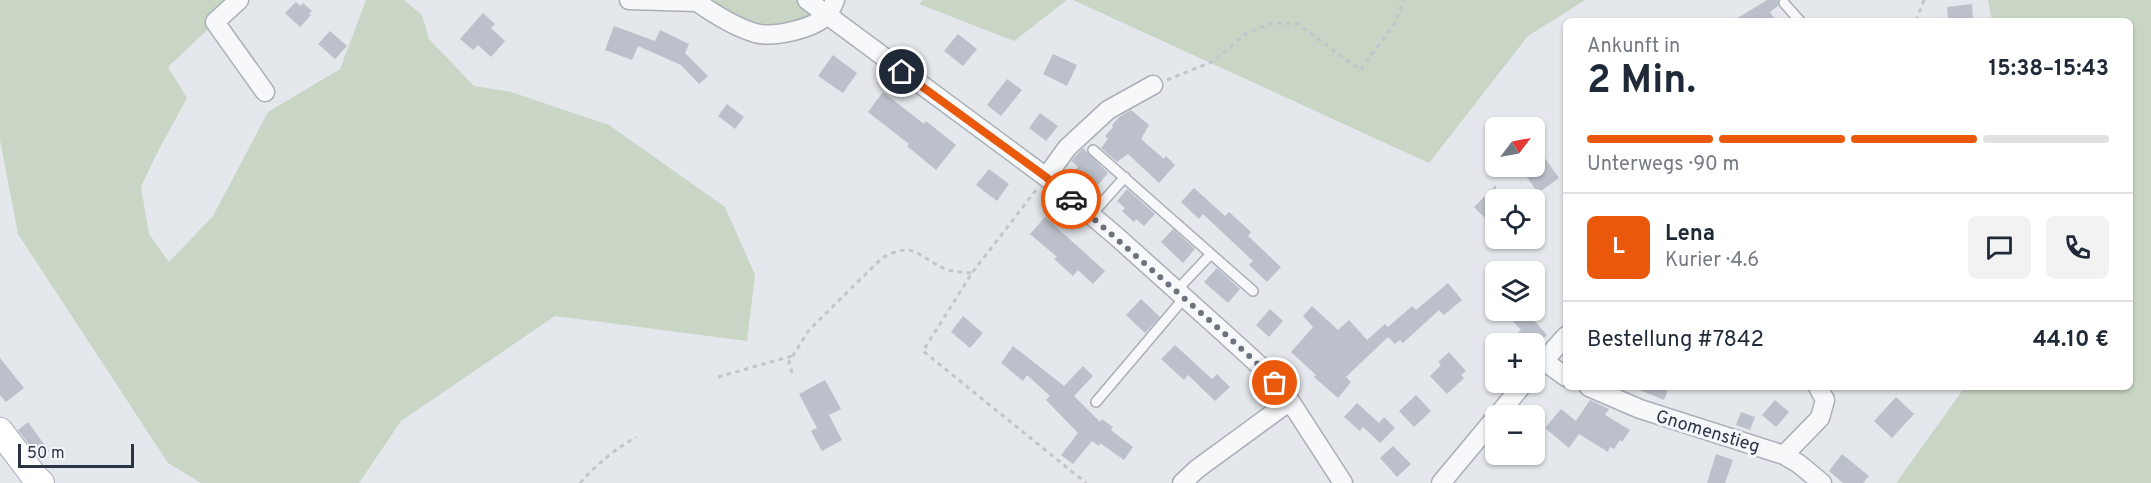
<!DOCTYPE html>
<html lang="de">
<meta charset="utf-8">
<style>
:root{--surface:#fff;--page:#f2f2f3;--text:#1f2937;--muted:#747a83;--line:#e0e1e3;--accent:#ea580c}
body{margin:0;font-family:Overpass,sans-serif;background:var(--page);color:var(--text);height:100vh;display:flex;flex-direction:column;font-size:22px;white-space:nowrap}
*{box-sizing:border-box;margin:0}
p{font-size:20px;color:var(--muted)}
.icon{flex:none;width:33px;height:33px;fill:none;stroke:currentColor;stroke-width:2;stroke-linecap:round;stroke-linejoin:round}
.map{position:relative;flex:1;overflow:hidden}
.panel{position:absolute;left:1563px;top:18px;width:570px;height:372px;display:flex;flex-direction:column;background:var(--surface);border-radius:9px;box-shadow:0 2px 4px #0004}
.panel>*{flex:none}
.needle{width:39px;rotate:58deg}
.controls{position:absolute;left:1485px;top:117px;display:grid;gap:12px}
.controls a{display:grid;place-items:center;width:60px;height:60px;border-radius:9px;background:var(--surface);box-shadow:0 2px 4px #0004;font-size:30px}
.scale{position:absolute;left:18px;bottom:15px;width:116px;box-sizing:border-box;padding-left:6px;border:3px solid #2b3445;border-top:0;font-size:16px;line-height:21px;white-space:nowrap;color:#2b3445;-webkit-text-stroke:4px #f4f6f9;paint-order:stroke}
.pin{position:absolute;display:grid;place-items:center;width:51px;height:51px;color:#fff;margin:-26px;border:3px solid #fff;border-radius:50%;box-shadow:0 2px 6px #0007}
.courier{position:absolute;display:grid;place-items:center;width:60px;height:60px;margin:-30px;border:4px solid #ea580c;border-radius:50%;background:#fff;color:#222;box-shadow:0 2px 8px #0007}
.overview em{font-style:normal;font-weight:700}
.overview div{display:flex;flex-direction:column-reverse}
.overview{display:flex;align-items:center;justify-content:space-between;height:102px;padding:0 24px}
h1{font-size:39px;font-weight:700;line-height:45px}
.bar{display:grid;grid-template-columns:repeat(4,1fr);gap:9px 6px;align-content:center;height:72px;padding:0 24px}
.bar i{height:8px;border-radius:4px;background:var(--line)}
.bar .selected{background:var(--accent)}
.bar p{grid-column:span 4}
.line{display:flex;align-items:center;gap:15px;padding:0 24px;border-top:2px solid var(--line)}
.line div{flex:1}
.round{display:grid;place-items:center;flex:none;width:63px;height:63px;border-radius:9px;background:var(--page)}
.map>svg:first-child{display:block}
.green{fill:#c9d6c5}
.building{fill:#bbc0ca}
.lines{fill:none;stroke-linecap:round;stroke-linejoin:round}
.lane-casing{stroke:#a9aeb7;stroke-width:12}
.street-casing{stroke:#a9aeb7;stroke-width:21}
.secondary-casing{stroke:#a9aeb7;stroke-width:28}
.path{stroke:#c2c5cb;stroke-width:3;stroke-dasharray:4.5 4.5;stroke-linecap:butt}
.lane{stroke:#f7f8fa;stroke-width:9}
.street{stroke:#f7f8fa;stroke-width:18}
.secondary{stroke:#fff;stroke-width:26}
.done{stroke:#6c737f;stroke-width:6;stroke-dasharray:0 10.8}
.route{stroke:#ea580c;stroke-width:8}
.labels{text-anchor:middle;stroke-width:6;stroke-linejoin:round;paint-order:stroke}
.street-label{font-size:18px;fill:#2b3445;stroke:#f4f6f9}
</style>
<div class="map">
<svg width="2151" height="483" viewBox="0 0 2151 483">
<rect width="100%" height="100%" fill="#e4e7ec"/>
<path class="green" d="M0,0H239L168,67L187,98L155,157L141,187L149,234L169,262L213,216L268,112L340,69L366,0H404L422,15L429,39L474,86L511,92L609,125L725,207L755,275L747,341L555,316L401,421L359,483H201L168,463L18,234L0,140Z
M714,0H825C794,33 776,34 737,16C728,11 719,9 714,0Z
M923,0H1067L1014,41L919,4Z
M1073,0H1585L1528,36L1429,163Z
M1988,0H2151V483H1896L1965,387H2130V21H1992Z"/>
<path class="building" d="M1767,0H1778V6L1770,12L1776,21H1737L1736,19Z
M296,2L300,6L303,3L312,11L309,14L311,15L300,27L285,13Z
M1972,4L1973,21H1948L1947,7Z
M483,13L495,24L491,28L505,41L491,57L478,45L473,50L460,39Z
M614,26L655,41L660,30L689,44L685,53L708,76L699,84L681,65L638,46L632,60L605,50Z
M330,31L347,46L335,59L318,44Z
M958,34L977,49L963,66L944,51Z
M1053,54L1077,65L1067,86L1043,74Z
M833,55L857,73L843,93L818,76Z
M1007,79L1022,90L1001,116L987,105Z
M883,92L924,124L926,121L956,145L936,170L907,146L909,144L868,112Z
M727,104L744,117L735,129L718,116Z
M1131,110L1149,125L1141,139L1164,159L1166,156L1175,165L1159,183L1128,154L1117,162L1101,148L1108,139L1105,136L1113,127L1112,125L1119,117Z
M1040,113L1058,126L1046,141L1029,128Z
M1534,143L1559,178L1538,193L1519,166H1534Z
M1083,148L1108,173L1098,185L1090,178L1087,181L1081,176L1075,170L1078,167L1071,161Z
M989,169L1009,184L997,201L976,185Z
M1496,185V207L1485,218L1474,207Z
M1194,188L1225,216L1229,212L1251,232L1248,236L1281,267L1267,282L1249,265L1253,261L1203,214L1199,219L1181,202Z
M1127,189L1155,214L1144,226L1136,219L1134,222L1122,211L1125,208L1117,201Z
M1045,217L1105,271L1093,284L1078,270L1073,276L1054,259L1057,257L1030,234Z
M1173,229L1195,249L1183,263L1161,242Z
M1217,268L1240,289L1228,303L1204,282Z
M1448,283L1462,300L1444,315L1439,310L1403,343L1400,340L1395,344L1388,337L1346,377L1351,382L1338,398L1314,377L1316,375L1291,352L1313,327L1303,316L1312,306L1338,330L1349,320L1367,340L1385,324L1388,327L1412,306L1416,310Z
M1141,299L1160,317L1145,333L1126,315Z
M1270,309L1283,321L1269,337L1256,325Z
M1520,310H1525L1547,335L1535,346L1534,344H1506L1521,330L1511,319Z
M963,316L983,333L970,348L951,332Z
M1175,345L1212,379L1217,374L1230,387L1215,401L1188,375L1184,380L1161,359Z
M1013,346L1064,386L1083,366L1093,376L1074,396L1100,422L1102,419L1113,427L1111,430L1133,447L1124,460L1100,443L1099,446L1092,441L1073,464L1061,455L1078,433L1046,400L1050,396L1027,375L1023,381L1001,363Z
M1449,352L1466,371L1461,375L1464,378L1447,394L1430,376L1441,365L1438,362Z
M0,358L24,388L6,402L0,395Z
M825,380L841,409L829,415L842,440L822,451L811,431L817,428L799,394Z
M1632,387H1669L1664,400Z
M1416,395L1431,411L1414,427L1399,411Z
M1896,397L1914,414L1892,438L1874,421Z
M1590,400L1609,409L1605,415L1630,430L1622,442L1620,440L1614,449L1610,447L1608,452L1579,434L1569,448L1545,428L1561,409L1576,421Z
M1775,400L1789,412L1776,427L1762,415Z
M1357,403L1379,423L1384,417L1395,428L1380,443L1363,427L1360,431L1344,417Z
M1741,412L1755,417L1750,430L1736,425Z
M28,422L49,451L39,458L18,430Z
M1393,446L1411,464L1397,477L1380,458Z
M1716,454L1733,460L1725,483H1707Z
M1842,454L1869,476L1863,483H1843L1829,471Z"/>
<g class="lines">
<g class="lane-casing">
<path id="lane" d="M1784,3L1800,21
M1093,150L1253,291
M1091,215L1125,177
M1177,290L1211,254
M1096,402L1185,297"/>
</g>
<g class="street-casing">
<path id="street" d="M239,0L215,22L265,92
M629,0L697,2
M807,0L1046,177L1116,236L1225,334L1259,365L1290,401L1343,483
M697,2C714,14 735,27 755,33C774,38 812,29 826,16C830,13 833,5 835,0
M1046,177L1067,148L1108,110L1153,85
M1544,361L1566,377
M1534,372L1566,336
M1589,387L1640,409L1784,455L1799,464L1822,483
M1497,416L1525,382
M1784,455L1820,418L1825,400L1818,387
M1182,483L1197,469L1290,401
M1441,483L1496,417"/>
</g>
<g class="secondary-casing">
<path id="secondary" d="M0,431L34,476L41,483"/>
</g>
<path class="path" d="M1916,21L1924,0
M1167,80L1214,61L1245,34L1272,23L1298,24L1360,70L1396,22L1403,0
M1036,190L972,273L923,351L1086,483
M792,373L789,362L809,330L882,258C916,239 919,259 948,270C955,272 964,272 972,273
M718,377L792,356
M580,483C597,464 614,450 636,437"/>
<use href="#lane" class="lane"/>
<use href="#street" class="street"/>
<use href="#secondary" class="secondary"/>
</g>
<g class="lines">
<path class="done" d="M1071,199L1225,334L1259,365L1275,383"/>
<path class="route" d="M902,72L1046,177L1071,199"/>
</g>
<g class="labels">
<g class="street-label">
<text transform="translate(1708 431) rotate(17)" y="6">Gnomenstieg</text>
</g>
</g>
</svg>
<div class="controls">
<a><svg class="needle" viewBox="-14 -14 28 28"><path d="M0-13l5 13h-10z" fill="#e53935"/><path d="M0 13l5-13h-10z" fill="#747a83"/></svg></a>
<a><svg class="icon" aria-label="locate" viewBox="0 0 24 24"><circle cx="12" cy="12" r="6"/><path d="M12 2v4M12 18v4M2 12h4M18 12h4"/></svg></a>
<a><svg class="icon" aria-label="layers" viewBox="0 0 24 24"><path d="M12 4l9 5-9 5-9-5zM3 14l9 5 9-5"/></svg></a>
<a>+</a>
<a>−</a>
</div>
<div class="scale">50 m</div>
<div class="pin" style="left:1275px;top:383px;background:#ea580c"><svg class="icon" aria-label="bag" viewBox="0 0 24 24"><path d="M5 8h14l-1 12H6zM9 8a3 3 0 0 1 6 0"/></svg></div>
<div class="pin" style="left:902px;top:72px;background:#1f2937"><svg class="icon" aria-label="home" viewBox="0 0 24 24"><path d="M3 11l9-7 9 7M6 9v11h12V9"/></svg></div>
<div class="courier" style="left:1071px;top:199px"><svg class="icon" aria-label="car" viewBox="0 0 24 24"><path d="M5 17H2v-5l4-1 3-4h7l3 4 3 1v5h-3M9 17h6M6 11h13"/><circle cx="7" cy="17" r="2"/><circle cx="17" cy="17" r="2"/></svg></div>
<section class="panel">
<div class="overview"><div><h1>2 Min.</h1><p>Ankunft in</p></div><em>15:38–15:43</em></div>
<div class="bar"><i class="selected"></i><i class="selected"></i><i class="selected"></i><i></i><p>Unterwegs · 90 m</p></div>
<div class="line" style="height:108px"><b class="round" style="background:var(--accent);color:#fff">L</b><div><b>Lena</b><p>Kurier · 4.6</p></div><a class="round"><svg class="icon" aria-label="chat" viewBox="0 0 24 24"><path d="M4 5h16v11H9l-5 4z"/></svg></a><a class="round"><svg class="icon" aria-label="phone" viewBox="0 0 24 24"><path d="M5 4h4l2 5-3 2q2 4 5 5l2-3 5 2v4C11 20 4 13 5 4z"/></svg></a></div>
<div class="line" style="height:78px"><div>Bestellung #7842</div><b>44.10 €</b></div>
</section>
</div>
